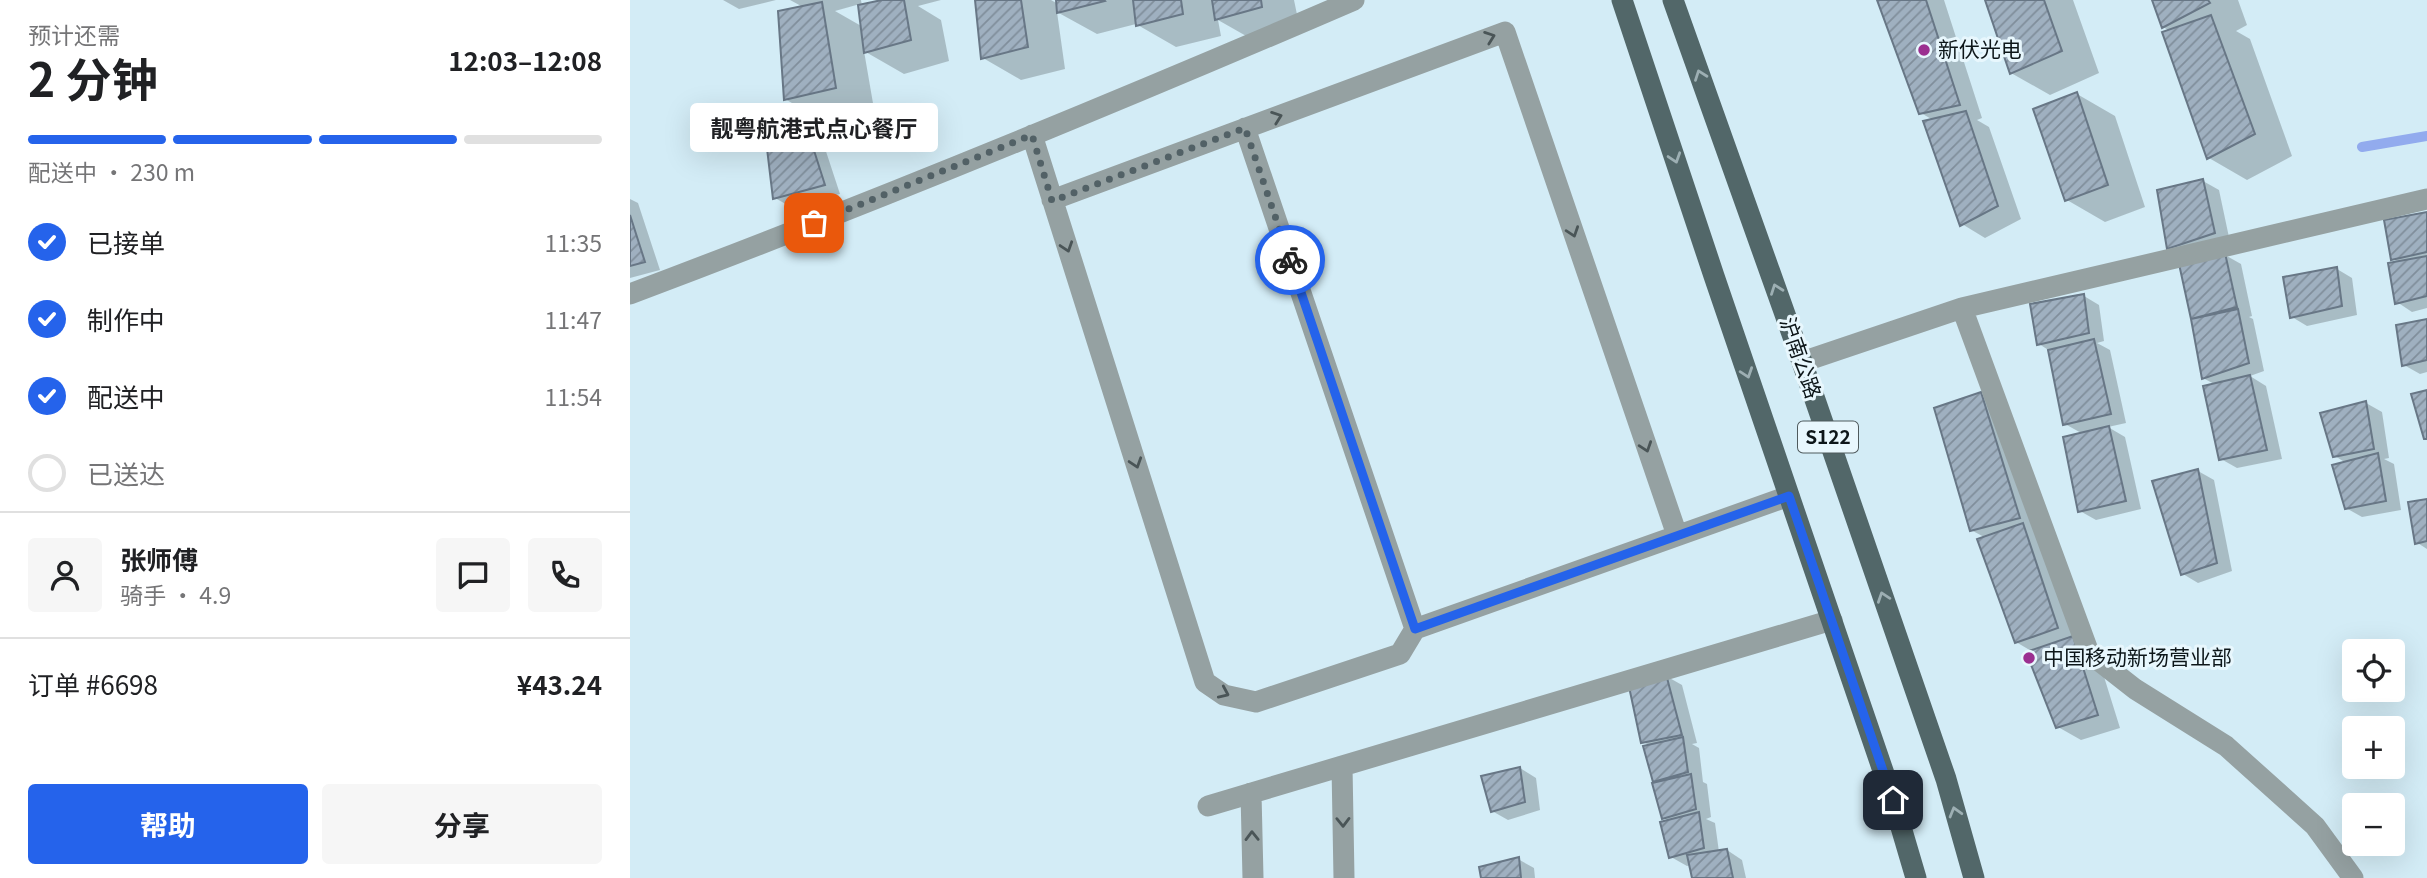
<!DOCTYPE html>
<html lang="zh">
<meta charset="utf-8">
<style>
:root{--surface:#fff;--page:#f6f6f6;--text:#202124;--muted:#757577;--line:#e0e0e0;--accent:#2563eb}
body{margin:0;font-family:Georgia,"Noto Sans SC",serif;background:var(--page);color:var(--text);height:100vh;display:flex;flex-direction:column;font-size:26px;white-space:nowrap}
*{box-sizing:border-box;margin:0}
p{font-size:23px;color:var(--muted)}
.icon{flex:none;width:38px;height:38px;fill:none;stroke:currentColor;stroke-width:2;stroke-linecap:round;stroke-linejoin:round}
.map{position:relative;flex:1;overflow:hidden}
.details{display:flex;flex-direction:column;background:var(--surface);width:630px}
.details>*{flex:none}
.buttons{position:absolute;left:1712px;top:639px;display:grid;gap:14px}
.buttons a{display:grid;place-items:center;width:63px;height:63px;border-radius:7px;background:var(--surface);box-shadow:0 7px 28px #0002;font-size:35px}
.pin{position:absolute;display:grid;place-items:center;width:60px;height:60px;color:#fff;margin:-30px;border-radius:14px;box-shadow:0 4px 10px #0006}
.courier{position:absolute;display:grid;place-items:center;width:70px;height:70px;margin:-35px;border:5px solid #2563eb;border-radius:50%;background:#fff;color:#222;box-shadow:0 2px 9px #0007}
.bubble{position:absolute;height:49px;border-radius:7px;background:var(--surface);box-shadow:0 7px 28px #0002;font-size:23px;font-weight:700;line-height:49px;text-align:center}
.overview em{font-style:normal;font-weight:700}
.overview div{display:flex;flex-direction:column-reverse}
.overview{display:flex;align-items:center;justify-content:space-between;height:119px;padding:0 28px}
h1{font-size:46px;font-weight:700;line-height:52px}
.bar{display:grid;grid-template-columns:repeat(4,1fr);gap:10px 7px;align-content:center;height:84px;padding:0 28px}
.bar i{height:9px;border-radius:5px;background:var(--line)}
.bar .selected{background:var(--accent)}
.bar p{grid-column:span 4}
.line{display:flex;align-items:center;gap:18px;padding:0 28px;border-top:2px solid var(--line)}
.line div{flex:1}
.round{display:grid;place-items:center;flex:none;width:74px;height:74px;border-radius:7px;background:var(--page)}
ol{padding:0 28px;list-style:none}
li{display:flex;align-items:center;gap:21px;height:77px}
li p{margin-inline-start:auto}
li .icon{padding:7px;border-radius:50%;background:var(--accent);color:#fff;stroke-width:4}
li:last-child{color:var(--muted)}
li i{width:38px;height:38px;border:4px solid var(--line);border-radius:50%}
.action{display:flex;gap:14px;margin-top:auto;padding:14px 28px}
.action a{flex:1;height:80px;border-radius:7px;background:var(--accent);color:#fff;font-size:28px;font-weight:700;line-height:80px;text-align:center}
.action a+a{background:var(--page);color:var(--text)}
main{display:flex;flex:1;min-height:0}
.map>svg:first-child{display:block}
.shadow{fill:#0003;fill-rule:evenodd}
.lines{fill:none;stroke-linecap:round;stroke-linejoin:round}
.stream{stroke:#92abee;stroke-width:10}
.building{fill:url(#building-hatch);stroke:#687786;stroke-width:2}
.minor{stroke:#95a1a2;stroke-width:21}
.major{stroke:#526769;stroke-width:21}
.oneway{stroke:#4a5557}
.oneway2{stroke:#9dafb3}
.done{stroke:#526166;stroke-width:7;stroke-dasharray:0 12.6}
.route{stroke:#2563eb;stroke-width:9}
.poi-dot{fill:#9b2f90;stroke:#e8f7fd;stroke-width:2.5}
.labels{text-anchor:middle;stroke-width:6;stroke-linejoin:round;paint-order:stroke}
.shield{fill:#e8f7fd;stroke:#4f5a5d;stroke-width:2}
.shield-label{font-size:19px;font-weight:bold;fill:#0d1619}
.poi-label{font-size:21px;fill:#0d1619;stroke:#e8f7fd;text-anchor:start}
.street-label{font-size:21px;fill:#0d1619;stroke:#e8f7fd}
</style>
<main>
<section class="details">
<div class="overview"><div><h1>2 分钟</h1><p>预计还需</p></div><em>12:03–12:08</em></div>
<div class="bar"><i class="selected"></i><i class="selected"></i><i class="selected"></i><i></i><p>配送中 · 230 m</p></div>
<ol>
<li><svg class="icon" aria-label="check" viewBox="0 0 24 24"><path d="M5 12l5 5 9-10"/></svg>已接单<p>11:35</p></li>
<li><svg class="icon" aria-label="check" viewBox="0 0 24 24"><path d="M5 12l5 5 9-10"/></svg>制作中<p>11:47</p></li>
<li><svg class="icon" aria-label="check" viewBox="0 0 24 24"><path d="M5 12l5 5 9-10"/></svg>配送中<p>11:54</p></li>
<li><i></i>已送达</li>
</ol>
<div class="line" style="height:126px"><a class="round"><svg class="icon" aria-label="person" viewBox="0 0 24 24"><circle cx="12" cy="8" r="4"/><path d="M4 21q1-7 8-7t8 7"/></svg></a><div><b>张师傅</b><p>骑手 · 4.9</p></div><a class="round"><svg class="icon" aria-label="chat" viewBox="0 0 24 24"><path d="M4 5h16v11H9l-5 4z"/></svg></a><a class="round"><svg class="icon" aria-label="phone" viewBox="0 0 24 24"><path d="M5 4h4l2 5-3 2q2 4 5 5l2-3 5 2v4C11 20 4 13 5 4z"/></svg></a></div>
<div class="line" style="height:91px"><div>订单 #6698</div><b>¥43.24</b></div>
<div class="action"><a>帮助</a><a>分享</a></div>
</section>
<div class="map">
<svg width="1797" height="878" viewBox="0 0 1797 878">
<defs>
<pattern id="building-hatch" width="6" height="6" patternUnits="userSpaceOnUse" patternTransform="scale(1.75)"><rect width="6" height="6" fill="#9fb0c0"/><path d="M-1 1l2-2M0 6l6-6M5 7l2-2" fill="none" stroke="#808e9b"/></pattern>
</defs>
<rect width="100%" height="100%" fill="#d3ecf6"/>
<path class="shadow" d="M93,0H146L109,9Z
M160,0H231L232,6L249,2L245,0H311L288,6L311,20L319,61L274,74L234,51L244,109L193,121L155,99L173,7ZM230,4L233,27L205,11Z
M347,0H421L428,4L427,0H664L670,29L625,41L588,20L591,36L546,47L506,24L467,34L427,12L435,69L391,80L353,58Z
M1249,0H1314L1352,118L1347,120L1359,127L1391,219L1355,238L1332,224L1303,120L1291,113Z
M1357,0H1443L1469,73L1420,95L1381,73Z
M1523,0H1608L1617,25L1606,31L1620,39L1662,156L1617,180L1579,158L1540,31L1533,27Z
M1447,94L1485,116L1515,207L1475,222L1437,200Z
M172,118L188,127L210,194L161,207L145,198Z
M1573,181L1589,190L1600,242L1555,257L1539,248Z
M0,199L8,203L30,270L0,278Z
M1797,214V308L1782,312L1767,302L1769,263L1763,259Z
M1595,255L1611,264L1622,316L1619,317L1623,319L1634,371L1620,376L1636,386L1652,459L1607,468L1591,459L1586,385L1573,378L1551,266Z
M1707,269L1722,278L1727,315L1677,326L1662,317Z
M1454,296L1469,305L1474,341L1467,343L1480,350L1496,423L1478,427L1495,437L1511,509L1466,520L1450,511L1453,434L1435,424L1420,351L1409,344Z
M1797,321V372L1790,374L1774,365Z
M1350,394L1374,407L1466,651L1490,728L1451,740L1428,727L1403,652L1386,642L1356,538L1341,530Z
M1736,403L1752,412L1759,458L1754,459L1764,464L1771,510L1732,517L1716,508V463L1705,456Z
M1568,471L1584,480L1602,571L1568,583L1553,574Z
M1797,501V549L1786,542Z
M1036,676L1052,685L1067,743L1062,744L1069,748L1073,782L1077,784L1081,817L1076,819L1085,823L1089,852L1097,850L1112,860L1116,878H1063L1061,865L1057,866L1041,857L1039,821L1033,818L1015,748L1021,746L1013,742Z
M890,768L906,778L910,810L878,820L862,811Z
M888,859L904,868L905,878H852Z"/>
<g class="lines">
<path class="stream" d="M1732,147L1797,136"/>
</g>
<path class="building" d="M252,0H274L281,40L234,53L228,5Z
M345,0H391L398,47L351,59Z
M426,0H474L475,1L427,13Z
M503,0H551L553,14L506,26Z
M582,0H631L632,7L585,20Z
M1247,0H1296L1330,105L1289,114Z
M1355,0H1414L1432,51L1380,74Z
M1522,0H1578L1580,3L1532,28Z
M192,2L206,88L154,100L148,11Z
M1581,15L1625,134L1577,159L1532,32Z
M1447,92L1478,185L1435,201L1403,109Z
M1336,111L1368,206L1330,226L1293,121Z
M173,116L195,185L143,199L134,123Z
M1573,179L1585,233L1537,249L1527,190Z
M1797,212V252L1761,260L1754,220Z
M0,215L15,262L0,266Z
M1595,253L1607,307L1561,319L1549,264Z
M1797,256V296L1765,304L1758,263Z
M1707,267L1712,306L1660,318L1653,277Z
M1454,294L1459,333L1407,345L1400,304Z
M1608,309L1619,363L1572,379L1561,319Z
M1797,319V360L1772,366L1766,325Z
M1464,339L1481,414L1433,425L1418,350Z
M1620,375L1637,450L1589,460L1573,386Z
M1797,390V439H1794L1781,394Z
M1351,392L1390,518L1340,531L1304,408Z
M1736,401L1744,449L1703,457L1690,413Z
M1479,426L1496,501L1448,512L1433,437Z
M1748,453L1756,501L1715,509L1702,465Z
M1568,469L1587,563L1551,575L1522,481Z
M1797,499V541L1785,544L1778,502Z
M1393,523L1428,628L1385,643L1347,539Z
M1443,636L1468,715L1426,728L1396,652Z
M1036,674L1052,735L1011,743L998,682Z
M1053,737L1058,772L1023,782L1013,746Z
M890,767L895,802L861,812L851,776Z
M1061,774L1066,809L1032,819L1022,783Z
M1069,812L1074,848L1039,858L1030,822Z
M1097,849L1103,878H1062L1057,855Z
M889,857L891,878H851L849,867Z"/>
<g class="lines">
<path class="minor" d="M615,128L785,629
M402,135L575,682L594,695L626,702L770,654L785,629L1159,496
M422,200L875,32L1047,535
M0,294C244,202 485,103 724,0
M1332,308L1459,653L1505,689L1596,746L1685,826L1723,878
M1172,362L1332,308L1797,199
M712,766L714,878
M621,793L623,878
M578,806L1202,620"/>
<path class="major" d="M992,0L1084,276L1263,800L1286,878
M1043,0L1172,362L1316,779L1344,878"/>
</g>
<defs><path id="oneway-chevron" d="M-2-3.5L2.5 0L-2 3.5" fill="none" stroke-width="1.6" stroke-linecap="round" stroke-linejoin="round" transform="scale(1.75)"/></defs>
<g class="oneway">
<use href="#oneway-chevron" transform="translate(860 37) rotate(-20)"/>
<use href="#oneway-chevron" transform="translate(647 117) rotate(-20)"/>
<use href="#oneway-chevron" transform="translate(943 232) rotate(71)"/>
<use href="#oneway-chevron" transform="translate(437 247) rotate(72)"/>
<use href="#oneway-chevron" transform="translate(1016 447) rotate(71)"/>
<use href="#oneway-chevron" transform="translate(506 463) rotate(72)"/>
<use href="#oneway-chevron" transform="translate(594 693) rotate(24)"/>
<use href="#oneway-chevron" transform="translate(713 822) rotate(89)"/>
<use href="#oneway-chevron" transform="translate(622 836) rotate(-91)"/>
</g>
<g class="oneway2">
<use href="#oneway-chevron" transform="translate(1070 75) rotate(-110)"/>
<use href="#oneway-chevron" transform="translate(1045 158) rotate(72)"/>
<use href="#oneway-chevron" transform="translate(1146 289) rotate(-110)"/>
<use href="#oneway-chevron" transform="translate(1117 373) rotate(71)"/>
<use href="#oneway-chevron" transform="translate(1253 597) rotate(-109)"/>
<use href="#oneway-chevron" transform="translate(1325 812) rotate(-106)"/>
</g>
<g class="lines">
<path class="done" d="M184,223L402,135L422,201L615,128L660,260"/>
<path class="route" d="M660,260L785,629L1159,496L1263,800"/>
</g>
<g class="poi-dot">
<circle cx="1294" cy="50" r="7"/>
<circle cx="1399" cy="658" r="7"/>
</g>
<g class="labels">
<rect class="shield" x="1168" y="421.5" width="60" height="31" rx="5"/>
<g class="shield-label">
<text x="1198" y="444">S122</text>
</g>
<g class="poi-label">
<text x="1308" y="57">新伏光电</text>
<text x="1413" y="665">中国移动新场营业部</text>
</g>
<g class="street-label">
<text transform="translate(1170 358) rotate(71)" y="7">沪南公路</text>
</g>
</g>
</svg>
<div class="buttons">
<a><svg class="icon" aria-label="locate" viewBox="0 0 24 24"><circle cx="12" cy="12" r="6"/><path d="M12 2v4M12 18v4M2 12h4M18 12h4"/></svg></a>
<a>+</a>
<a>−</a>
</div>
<div class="pin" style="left:184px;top:223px;background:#ea580c"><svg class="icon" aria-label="bag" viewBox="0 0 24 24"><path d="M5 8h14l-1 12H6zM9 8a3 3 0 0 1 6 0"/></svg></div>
<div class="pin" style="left:1263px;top:800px;background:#1f2937"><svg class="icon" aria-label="home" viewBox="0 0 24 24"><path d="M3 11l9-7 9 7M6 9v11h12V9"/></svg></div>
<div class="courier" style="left:660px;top:260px"><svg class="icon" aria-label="bike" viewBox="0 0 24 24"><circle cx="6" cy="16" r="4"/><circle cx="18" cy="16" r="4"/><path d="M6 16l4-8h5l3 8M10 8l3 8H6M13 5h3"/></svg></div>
<div class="bubble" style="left:60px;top:103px;width:248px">靓粤航港式点心餐厅</div>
</div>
</main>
